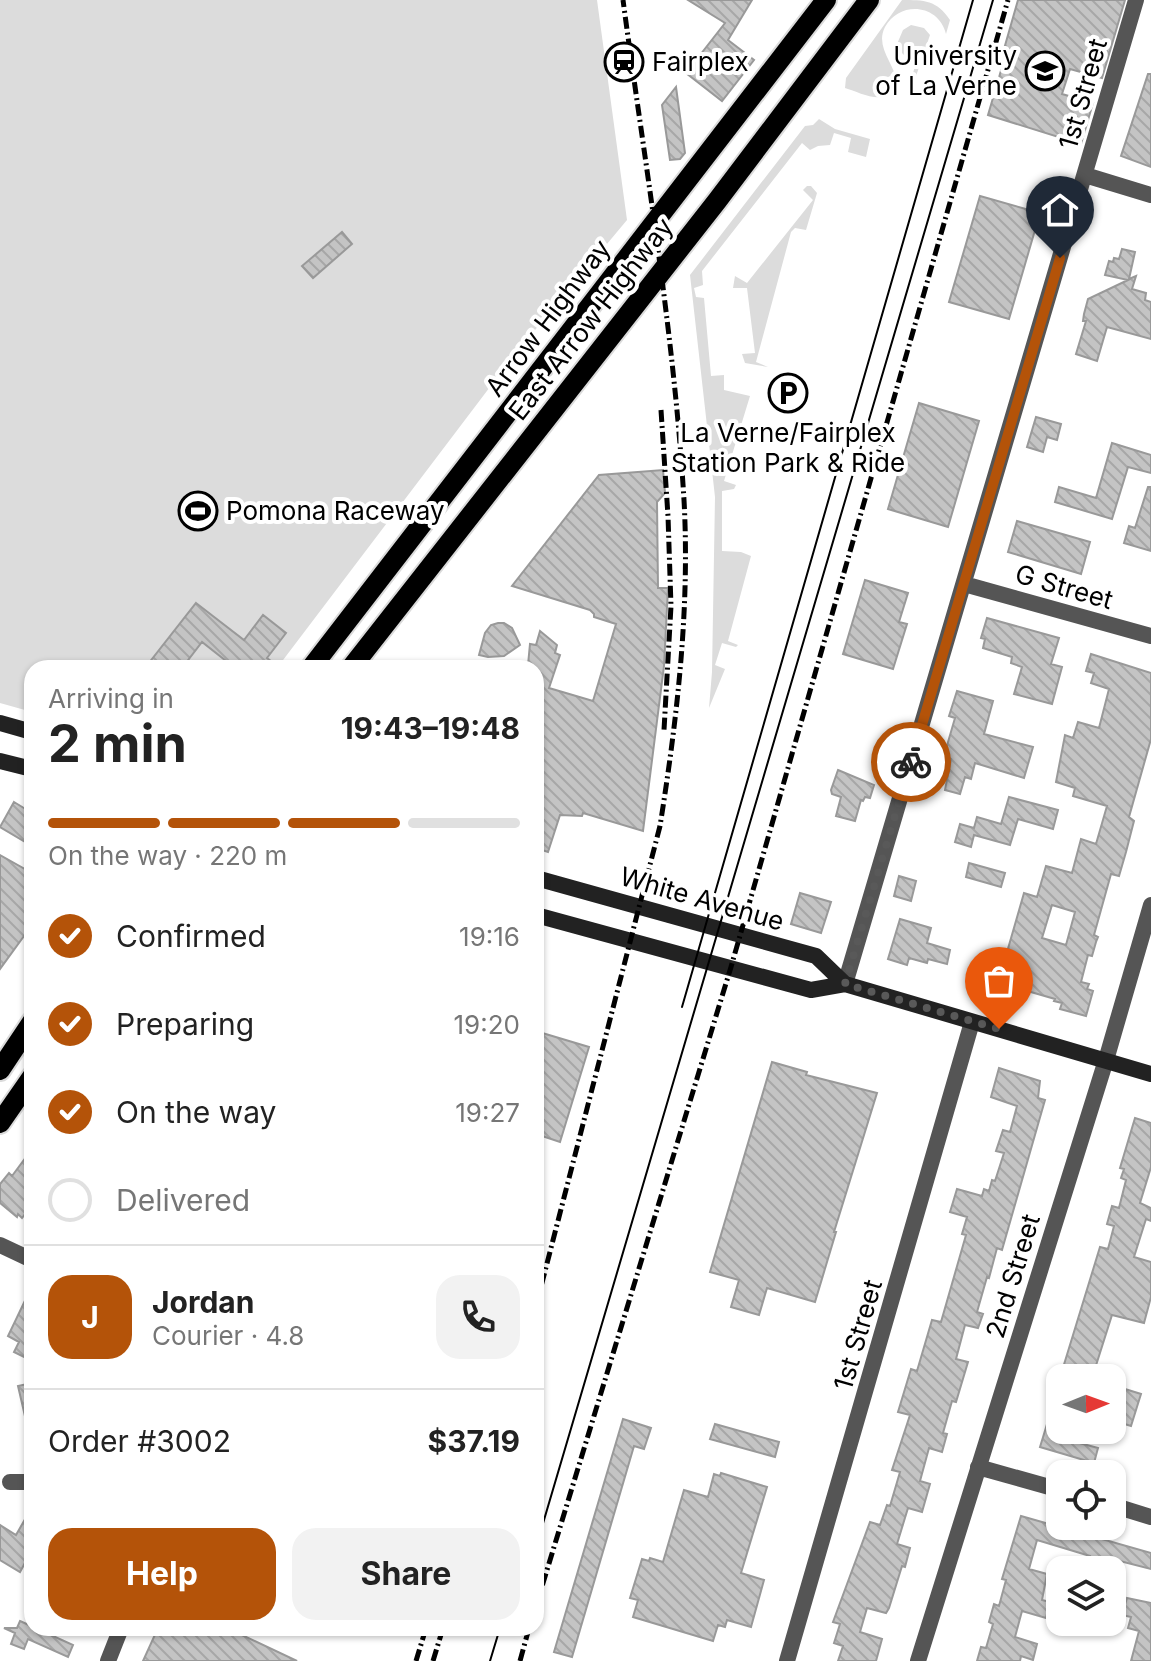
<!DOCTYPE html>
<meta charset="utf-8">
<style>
:root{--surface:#fff;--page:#f2f2f2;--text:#222;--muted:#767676;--line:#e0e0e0;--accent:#b45309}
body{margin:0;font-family:Inter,sans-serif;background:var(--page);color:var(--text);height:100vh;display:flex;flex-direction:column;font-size:30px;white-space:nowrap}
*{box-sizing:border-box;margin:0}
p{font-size:26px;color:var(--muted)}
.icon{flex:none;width:44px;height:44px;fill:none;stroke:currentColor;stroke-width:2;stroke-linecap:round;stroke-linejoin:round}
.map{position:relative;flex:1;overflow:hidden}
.sheet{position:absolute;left:24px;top:660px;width:520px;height:976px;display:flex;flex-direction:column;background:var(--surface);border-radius:24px;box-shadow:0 2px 6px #0004}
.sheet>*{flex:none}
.needle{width:52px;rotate:89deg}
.buttons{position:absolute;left:1046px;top:1364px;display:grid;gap:16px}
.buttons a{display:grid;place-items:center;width:80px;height:80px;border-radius:16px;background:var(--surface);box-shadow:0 2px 6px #0004;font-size:40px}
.pin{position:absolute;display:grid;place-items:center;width:68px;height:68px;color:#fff;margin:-82px -34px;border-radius:50% 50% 50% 0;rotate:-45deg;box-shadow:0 0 8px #0007}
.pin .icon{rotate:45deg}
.courier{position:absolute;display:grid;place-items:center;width:80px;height:80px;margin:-40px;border:6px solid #b45309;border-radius:50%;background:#fff;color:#222;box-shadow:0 2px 10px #0007}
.headline em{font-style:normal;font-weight:700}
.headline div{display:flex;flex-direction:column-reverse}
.headline{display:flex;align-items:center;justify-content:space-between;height:136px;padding:0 24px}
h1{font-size:52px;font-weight:700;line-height:60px}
.bar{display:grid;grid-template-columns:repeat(4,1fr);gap:12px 8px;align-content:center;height:96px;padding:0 24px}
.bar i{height:10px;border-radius:6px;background:var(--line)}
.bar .on{background:var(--accent)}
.bar p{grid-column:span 4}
.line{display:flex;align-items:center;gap:20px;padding:0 24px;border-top:2px solid var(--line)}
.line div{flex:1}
.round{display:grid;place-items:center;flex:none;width:84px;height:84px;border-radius:24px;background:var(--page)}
ol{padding:0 24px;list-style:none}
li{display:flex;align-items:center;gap:24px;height:88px}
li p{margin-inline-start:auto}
li .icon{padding:8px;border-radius:50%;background:var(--accent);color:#fff;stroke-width:4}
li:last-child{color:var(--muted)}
li i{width:44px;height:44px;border:4px solid var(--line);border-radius:50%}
.button{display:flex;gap:16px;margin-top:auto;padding:16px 24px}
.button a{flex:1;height:92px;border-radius:24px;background:var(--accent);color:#fff;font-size:32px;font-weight:700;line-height:92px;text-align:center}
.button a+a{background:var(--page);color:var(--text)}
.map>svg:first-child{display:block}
.green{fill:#dcdcdc}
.building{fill:url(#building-back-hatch);stroke:#999;stroke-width:2;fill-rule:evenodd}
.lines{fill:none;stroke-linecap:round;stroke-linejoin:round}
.primary-casing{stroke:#dbdbdb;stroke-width:24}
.street{stroke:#555;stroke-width:16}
.secondary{stroke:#222;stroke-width:16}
.primary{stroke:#000;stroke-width:20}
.tram{stroke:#000;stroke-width:2}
.rail{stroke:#000;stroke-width:5;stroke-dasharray:12 4 2 4;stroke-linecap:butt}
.done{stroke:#595959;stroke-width:8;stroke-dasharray:0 14.4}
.route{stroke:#b45309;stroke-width:10}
.labels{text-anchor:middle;stroke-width:8;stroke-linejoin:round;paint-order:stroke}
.poi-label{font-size:26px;fill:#000;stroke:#fff;text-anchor:start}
.street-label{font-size:26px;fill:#000;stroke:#fff}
</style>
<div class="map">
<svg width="1151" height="1661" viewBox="0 0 1151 1661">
<defs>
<pattern id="building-back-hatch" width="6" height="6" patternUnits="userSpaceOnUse" patternTransform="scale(2)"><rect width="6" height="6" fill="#c4c4c4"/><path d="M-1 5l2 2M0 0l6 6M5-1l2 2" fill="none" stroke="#a7a7a7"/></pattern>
</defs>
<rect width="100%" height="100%" fill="#fff"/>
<path class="green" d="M0,0H597L627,220L515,354L277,668H32V712L0,703Z
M902,0C924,0 937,0 950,20L946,34C939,4 900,0 885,27C872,52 907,73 892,91C881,105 859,92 845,88L846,78Z
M911,25L924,28L930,35L915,79L912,77L915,66L900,51L897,44L903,30Z
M819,119L835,129L870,139L866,157L848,152L851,138L834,133L830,145L818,146L810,150L802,143L702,271L703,285L694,288L696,297L704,298L711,376L724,375V390L750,396L724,481L736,485L734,489L722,491V551L741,552L751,556L728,641L738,645L736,647L722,643L715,665L725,669L709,708L712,672L715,497L690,275L805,126L813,125Z
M807,186H811L817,193L806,230L795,228L791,232L756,362L768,367L745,363L742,354L755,353L747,288H733L735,276L747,283L813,200L803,190Z"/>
<path class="building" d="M688,0H752L728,40L754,60L722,101L686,73L725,23Z
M1018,0H1125L1102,78L1070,69L1062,94L1093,103L1081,144L988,115L1007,50L1004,49Z
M1148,74H1151V167L1121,156Z
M676,87L685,153L680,159L670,160L662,105Z
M980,196L1040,213L1009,319L949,302Z
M342,232L352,244L313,278L302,266Z
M1122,249L1135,252L1129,279L1136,276L1132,289L1146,293L1145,300L1151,302V339L1107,327L1097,361L1076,354L1086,321H1083L1084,314L1088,299L1128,280L1105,275L1109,261L1113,262L1114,258L1119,259Z
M919,403L979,421L948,527L888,509Z
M1036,417L1061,424L1057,440L1047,437L1043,452L1027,447Z
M1112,443L1151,455V473L1128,467L1112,519L1055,502L1059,487L1096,498Z
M663,470L665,493L657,502L658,588H668L664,666L643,831L583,813L582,816L560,815L548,852L536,848V668L528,665L530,644L536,645L540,631L557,645L555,653L560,655L549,688L593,701L616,624L594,617V614L590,610L512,586L599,475Z
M1148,487H1151V551L1124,543L1129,526L1135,528Z
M1017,521L1090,542L1081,574L1008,552Z
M865,580L908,593L899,622L907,624L893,669L843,654Z
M196,603L244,640L263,615L286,633L267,658L280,668H235L202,642L182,668H145Z
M987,618L1059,638L1051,664L1062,667L1052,704L1014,694L1022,667L1011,663L1012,657L983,648L985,639L981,638Z
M498,623H504L512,628L520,645L504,656L488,657L479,655L485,633L491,625Z
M1091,654L1151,673V739L1129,817L1134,821L1126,852L1119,876L1111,874L1094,935L1098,937L1096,942L1092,956L1088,955L1081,982L1089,984L1087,989L1093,991L1086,1016L1060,1009L1062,1003L1054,1001L1055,999L1017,988L1015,994L997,987L1024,893L1037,897L1046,866L1072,873L1081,839L1096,844L1107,806L1073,796L1075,788L1056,782L1065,735L1073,738L1078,722L1099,728L1109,689L1091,683L1094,673L1086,671ZM1052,905L1075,912L1066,945L1042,938Z
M957,691L993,701L984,734L1033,747L1024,778L975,763L971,779L965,777L960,794L945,790L951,759L944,756L955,718L949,716Z
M838,770L874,785L870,798L865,797L863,801L861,800L855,821L836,816L841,797L832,794L831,790Z
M1009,797L1058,810L1053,829L1018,819L1010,845L974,835L971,847L955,842L960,824L974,828L977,817L1001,824Z
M14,802L32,813V846L0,827Z
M0,855L32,873V925L0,969Z
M969,863L1005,873L1001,887L966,877Z
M899,876L916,881L911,901L894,896Z
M800,893L831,902L821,933L791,924Z
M900,919L931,928L927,943L950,950L947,964L928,959L927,963L909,958L907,965L888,959Z
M539,1032L589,1047L560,1142L536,1134V1036Z
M772,1062L807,1072L806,1075L877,1093L834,1232H836L815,1302L767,1288L759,1315L731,1307L739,1280L710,1272Z
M999,1068L1040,1081L1038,1098L1045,1100L1002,1250L997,1248L989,1278L987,1277L977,1312L983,1314L978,1328L965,1325L956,1359L968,1362L956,1402L952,1401L943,1433L947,1434L942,1452L929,1448L920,1481L930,1484L922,1512L908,1508L897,1544L910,1548L905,1567L902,1566L889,1608L886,1613L867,1608L860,1632L882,1639L876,1661H838L843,1646L834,1643L840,1624L833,1622L870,1522L880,1525L887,1505L890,1506L900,1472L892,1470L910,1415L898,1412L911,1369L917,1371L932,1320L941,1322L966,1235L962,1234L967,1217L950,1212L957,1189L982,1196L984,1189L989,1191L992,1180L995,1181L1004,1153L996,1151L1003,1130L1010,1132L1017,1106L991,1097Z
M1135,1118L1151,1123V1167L1140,1203L1151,1208V1221L1146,1219L1134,1257L1151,1262V1297L1144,1323L1112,1315L1092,1378H1064L1066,1372L1062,1371L1100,1247L1108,1249L1114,1226L1107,1224L1112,1206L1119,1208L1126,1180L1121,1178L1124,1169L1120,1168Z
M32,1149V1180L26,1187L32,1191V1205L22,1218L18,1214L17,1217L0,1203V1184L9,1173L12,1176Z
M32,1286V1361L14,1352L19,1342L8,1336Z
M32,1383V1425H27L18,1386Z
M1125,1389L1141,1394L1131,1426L1118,1422Z
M1055,1398L1060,1399V1430H1075L1072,1441L1098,1448L1094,1463L1040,1447Z
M623,1419L651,1428L644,1449L634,1446L572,1657L554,1652Z
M715,1424L779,1442L775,1457L710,1439Z
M721,1473L767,1487L741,1573L764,1580L751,1627L727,1620L725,1627L718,1625L713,1641L633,1617L638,1600L630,1598L642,1559L649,1561L650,1558L663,1562L684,1490L708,1497L714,1474L720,1476Z
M32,1507V1550L20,1572L0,1560V1525L16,1535Z
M1021,1516L1151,1553V1569L1108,1558L1104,1569L1088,1564L1090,1556L1037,1540L1029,1569L1047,1574L1042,1600L1050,1602L1046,1618L1022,1611L1015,1637L1037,1644L1033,1660L1021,1656L1020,1661H977L981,1647L986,1648L993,1624L989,1622L994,1604L999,1606L1006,1580L1002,1579Z
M1127,1598L1151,1603V1661H1131L1139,1631L1128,1628L1131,1617L1122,1615Z
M20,1621L73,1645L68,1657L28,1639L24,1649L11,1644L15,1633L4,1628H17Z
M158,1628H227L297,1661H143Z"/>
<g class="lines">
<g class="primary-casing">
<path id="primary" d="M311,668L826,0
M351,668L717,201L869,0
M0,1070L32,1022
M0,1123L32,1077"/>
</g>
<path class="street" d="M1085,175L1151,195
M964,584L1151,636
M845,984L1136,0
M0,1245L32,1260
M978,1467L1060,1490
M10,1482H32
M1112,1505L1151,1517
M108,1661L121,1628
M787,1661L972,1022
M918,1661L1106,1060L1151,905"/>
<path class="secondary" d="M0,723L32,732
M0,761L32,769
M536,878L816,956L845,984
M536,915L811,990L845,984L1151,1074"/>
<use href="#primary" class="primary"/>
<path class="tram" d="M682,1007L973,0
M536,1547L993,0
M490,1661L500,1628"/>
<path class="rail" d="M661,410L668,516L671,606L664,730
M536,1306L660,826C677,719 690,609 684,500C674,333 645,165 623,0
M536,1606L731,967L1008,0
M416,1661L426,1628
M433,1661L443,1628
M520,1661L529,1628"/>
</g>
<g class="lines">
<path class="done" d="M911,762L845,984L999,1029"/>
<path class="route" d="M911,762L1060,258"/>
</g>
<defs>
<g id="station-ring" transform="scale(2)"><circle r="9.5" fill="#fff" stroke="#000" stroke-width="1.5"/><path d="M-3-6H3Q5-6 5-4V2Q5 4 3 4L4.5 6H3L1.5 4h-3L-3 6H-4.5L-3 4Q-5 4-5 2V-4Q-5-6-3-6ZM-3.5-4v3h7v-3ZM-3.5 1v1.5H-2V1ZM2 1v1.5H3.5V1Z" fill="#000"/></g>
<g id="university-ring" transform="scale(2)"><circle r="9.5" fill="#fff" stroke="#000" stroke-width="1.5"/><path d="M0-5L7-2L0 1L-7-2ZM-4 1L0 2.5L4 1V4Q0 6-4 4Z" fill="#000"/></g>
<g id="parking-ring" transform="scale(2)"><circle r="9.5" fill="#fff" stroke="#000" stroke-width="1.5"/><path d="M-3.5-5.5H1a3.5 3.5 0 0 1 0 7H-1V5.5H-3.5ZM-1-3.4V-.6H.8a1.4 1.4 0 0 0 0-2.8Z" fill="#000"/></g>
<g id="stadium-ring" transform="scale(2)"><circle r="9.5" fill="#fff" stroke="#000" stroke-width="1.5"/><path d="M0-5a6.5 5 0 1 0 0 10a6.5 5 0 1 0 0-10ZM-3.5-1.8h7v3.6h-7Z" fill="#000"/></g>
</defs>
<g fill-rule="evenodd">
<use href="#station-ring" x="624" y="62"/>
<use href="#university-ring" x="1045" y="71"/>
<use href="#parking-ring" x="788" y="393"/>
<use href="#stadium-ring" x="198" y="511"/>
</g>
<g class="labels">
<g class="poi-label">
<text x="1017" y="65" text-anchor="end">University<tspan x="1017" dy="30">of La Verne</tspan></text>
<text x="652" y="71">Fairplex</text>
<text x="788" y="442" text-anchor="middle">La Verne/Fairplex<tspan x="788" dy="30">Station Park &amp; Ride</tspan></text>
<text x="226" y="520">Pomona Raceway</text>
</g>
<g class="street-label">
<text transform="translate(1083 94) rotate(-74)" y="9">1st Street</text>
<text transform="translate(548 318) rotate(-53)" y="9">Arrow Highway</text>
<text transform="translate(591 319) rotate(-52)" y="9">East Arrow Highway</text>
<text transform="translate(1064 587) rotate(16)" y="9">G Street</text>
<text transform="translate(702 899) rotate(16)" y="9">White Avenue</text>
<text transform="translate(1013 1276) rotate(-73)" y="9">2nd Street</text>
<text transform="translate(858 1335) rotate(-74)" y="9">1st Street</text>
</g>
</g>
</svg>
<div class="buttons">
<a><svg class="needle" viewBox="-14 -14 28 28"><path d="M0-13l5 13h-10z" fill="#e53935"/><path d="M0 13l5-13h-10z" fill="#767676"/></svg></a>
<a><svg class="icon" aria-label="locate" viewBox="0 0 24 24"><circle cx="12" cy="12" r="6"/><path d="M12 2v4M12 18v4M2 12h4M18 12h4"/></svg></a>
<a><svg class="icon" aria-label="layers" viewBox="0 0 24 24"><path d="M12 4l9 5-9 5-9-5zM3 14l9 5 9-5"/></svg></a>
</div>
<div class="pin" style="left:999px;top:1029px;background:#ea580c"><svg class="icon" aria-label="bag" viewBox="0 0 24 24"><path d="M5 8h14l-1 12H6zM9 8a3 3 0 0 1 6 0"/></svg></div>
<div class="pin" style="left:1060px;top:258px;background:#1f2937"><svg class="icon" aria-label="home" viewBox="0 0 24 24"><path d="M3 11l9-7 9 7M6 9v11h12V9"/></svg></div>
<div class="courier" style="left:911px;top:762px"><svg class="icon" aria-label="bike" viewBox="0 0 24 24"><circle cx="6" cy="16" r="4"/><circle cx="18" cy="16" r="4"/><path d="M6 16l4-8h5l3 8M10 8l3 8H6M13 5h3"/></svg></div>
<section class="sheet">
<div class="headline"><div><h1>2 min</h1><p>Arriving in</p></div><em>19:43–19:48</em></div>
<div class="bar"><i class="on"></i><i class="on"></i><i class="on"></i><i></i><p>On the way · 220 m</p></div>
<ol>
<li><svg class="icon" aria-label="check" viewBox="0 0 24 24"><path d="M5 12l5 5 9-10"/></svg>Confirmed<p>19:16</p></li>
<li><svg class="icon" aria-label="check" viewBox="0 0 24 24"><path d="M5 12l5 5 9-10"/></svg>Preparing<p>19:20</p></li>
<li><svg class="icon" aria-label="check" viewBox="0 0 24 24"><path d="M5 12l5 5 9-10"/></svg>On the way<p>19:27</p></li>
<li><i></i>Delivered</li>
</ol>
<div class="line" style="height:144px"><b class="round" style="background:var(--accent);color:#fff">J</b><div><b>Jordan</b><p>Courier · 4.8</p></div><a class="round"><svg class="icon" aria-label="phone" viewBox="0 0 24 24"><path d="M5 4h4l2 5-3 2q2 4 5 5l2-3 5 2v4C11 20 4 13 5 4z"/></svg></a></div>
<div class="line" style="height:104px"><div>Order #3002</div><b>$37.19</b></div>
<div class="button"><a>Help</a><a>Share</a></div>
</section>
</div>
